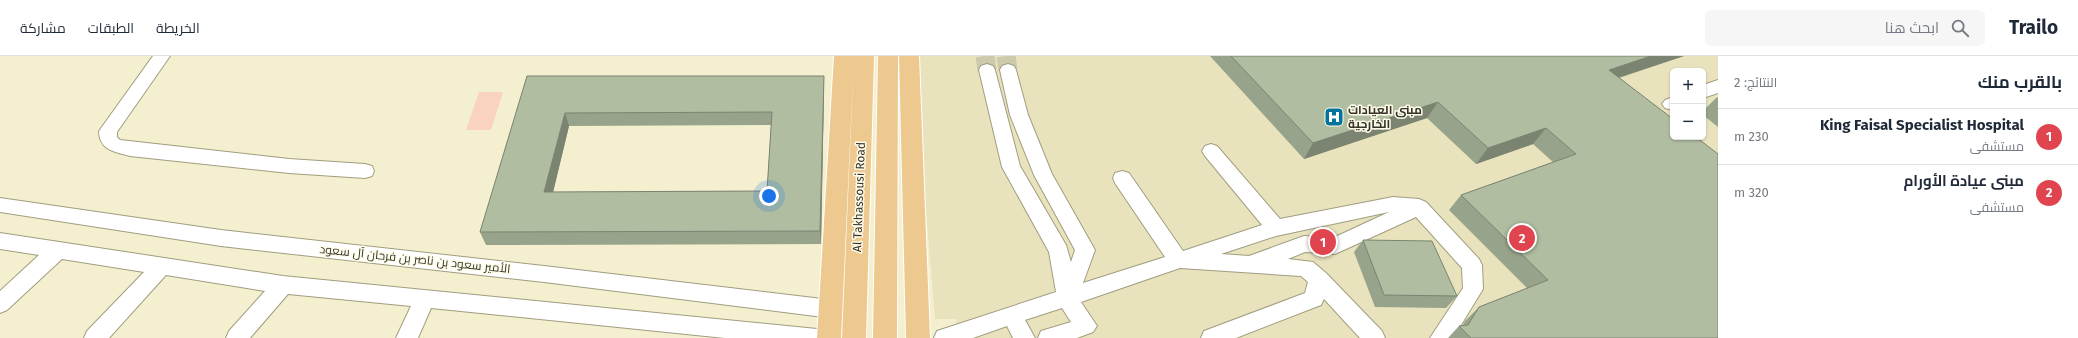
<!DOCTYPE html>
<html lang="ar">
<head>
<meta charset="utf-8">
<style>
  :root { --surface:#fff; --page:#f6f6f7; --text:#1f2937; --muted:#747a83; --line:#e0e1e3; --accent:#b45309 }
  body { margin:0; font-family:"Fira Sans",Cairo,sans-serif; background:var(--page); color:var(--text); direction:rtl }
  .controls { position:absolute; right:12px; top:12px; display:grid; overflow:hidden; border-radius:6px; box-shadow:0 1px 3px #0004 }
  .controls button { width:36px; height:36px; display:grid; place-items:center; padding:0; border:0; border-bottom:1px solid var(--line); background:var(--surface); color:var(--text); font:20px sans-serif }
  .you { position:absolute; left:769px; top:140px; width:14px; height:14px; margin:-10px; border:3px solid #fff; border-radius:50%; background:#1a73e8; box-shadow:0 0 0 6px #1a73e833 }
  .badge { display:grid; place-items:center; width:26px; height:26px; border-radius:50%; background:var(--accent); color:#fff; font-size:13px; font-weight:700 }
  .pin { position:absolute; translate:-50% -50%; border:2px solid #fff; box-shadow:0 1px 4px #0006 }
  .list { margin:0; padding:0; list-style:none }
  h2 { display:flex; justify-content:space-between; align-items:center; height:52px; margin:0; padding:0 16px; font-size:17px }
  h2 small { font-size:13px; font-weight:400; color:var(--muted) }
  .list li { display:grid; grid-template-columns:26px 1fr auto; gap:12px; align-items:center; box-sizing:border-box; height:56px; padding:0 16px; border-top:1px solid var(--line) }
  .list b { display:block; font-size:15px; white-space:nowrap }
  .list p { margin:0; font-size:13px; white-space:nowrap; color:var(--muted) }
  .list em { font-size:13px; font-style:normal; color:var(--muted) }
  .icon { flex:none; width:22px; height:22px; fill:none; stroke:currentColor; stroke-width:2; stroke-linecap:round; stroke-linejoin:round }
  .map { position:relative; flex:none; width:1718px; height:282px; overflow:hidden; direction:ltr }
  header { display:flex; align-items:center; gap:24px; box-sizing:border-box; height:56px; padding:0 20px; background:var(--surface); border-bottom:1px solid var(--line) }
  header strong { font-size:19px }
  nav { display:flex; gap:22px; margin-inline-start:auto; font-size:14px }
  .search { width:280px; height:36px; background:var(--page); display:flex; align-items:center; gap:10px; box-sizing:border-box; padding:0 14px; border-radius:6px; color:var(--muted); font-size:15px }
  main { display:flex }
  aside { flex:1; background:var(--surface) }
  .map>svg:first-child { display:block }
</style>
</head>
<body>
<header>
<strong>Trailo</strong>
<div class="search"><svg class="icon" aria-label="search" viewBox="0 0 24 24"><circle cx="10" cy="10" r="6"/><path d="M15 15l6 6"/></svg>ابحث هنا</div>
<nav><a>الخريطة</a><a>الطبقات</a><a>مشاركة</a></nav>
</header>
<main>
<aside>
<h2>بالقرب منك<small>النتائج: 2</small></h2>
<ul class="list">
<li><span class="badge" style="background:#e0444e">1</span><div><b>King Faisal Specialist Hospital</b><p>مستشفى</p></div><em>230 m</em></li>
<li><span class="badge" style="background:#e0444e">2</span><div><b>مبنى عيادة الأورام</b><p>مستشفى</p></div><em>320 m</em></li>
</ul>
</aside>
<div class="map">
<svg width="1718" height="282" viewBox="0 0 1718 282">
  <rect width="100%" height="100%" fill="#f3efcf"/>
  <!-- built -->
  <path fill="#e8e3bd" fill-rule="evenodd" d="M917,0H1718V282H959L956,263H935L922,109ZM1673,15H1703V81H1673Z"/>
  <!-- green -->
  <path fill="#fad3bf" d="M479,36H503L491,74H466Z"/>
  <g fill="none" stroke-linecap="round" stroke-linejoin="round">
    <!-- minor-tunnel -->
    <path stroke="#cdc9ad" stroke-width="19" stroke-dasharray="19 10" stroke-linecap="butt" d="M985,0L987,14
      M1006,0L1008,14"/>
    <!-- minor casing -->
    <g stroke="#a19d7f" stroke-width="2">
      <path id="minor" d="M153,0H170L117,76V81L120,84L289,103L365,108L372,110L374,115L372,120L365,122L289,117L130,100C115,96 99,94 99,75Z
        M987,8L993,10L995,14L1020,110L1066,189L1071,206L1075,194L1034,119L1010,59L1000,14L1002,10L1008,8L1014,10L1016,14L1028,59L1052,118L1095,194L1083,227L1165,201L1115,127L1113,122L1115,117L1122,115L1129,117L1183,195L1262,169L1205,100L1202,95L1205,90L1211,88L1217,90L1280,163L1393,141L1419,143L1426,146L1479,203L1482,209L1483,233L1453,282H1430L1463,232L1462,212L1416,161L1335,198L1305,196L1288,203L1313,206L1326,217L1382,275L1385,282H1360L1324,243L1321,249L1236,282H1201L1204,275L1305,237L1308,226L1301,220L1180,212L1081,246L1097,270L1093,276L1077,282H1038L1041,275L1071,266L1062,252L1025,264L1035,282H1013L1007,270L973,282H934L937,275L1056,236L1049,196L1002,111L979,14L981,10ZM1389,156L1333,182L1304,180L1249,200L1221,198L1276,180Z
        M1718,24V37L1703,42V29Z
        M1673,41V54L1665,52L1662,48L1665,44Z
        M0,142L221,174L544,210L831,244L838,247L841,253L838,259L831,262L544,226L221,190L0,156Z
        M0,177L283,220L817,273L825,275L828,282H725L431,252L418,282H396L411,250L288,238L250,282H226L229,275L265,235L166,219L109,282H84L87,275L144,216L62,203L7,254L0,257V235L39,199L0,193Z"/>
    </g>
    <!-- major casing -->
    <g stroke="#fff" stroke-width="2">
      <path id="major" d="M834,0H854L841,282H817Z
        M854,0H874L866,282H842Z
        M878,0H898L897,282H873Z
        M899,0H919L930,282H906Z"/>
    </g>
    <!-- minor -->
    <use href="#minor" fill="#fff" fill-rule="evenodd"/>
    <!-- major -->
    <use href="#major" fill="#eec98f" fill-rule="evenodd"/>
  </g>
  <!-- wall -->
  <path fill="#97a38a" fill-rule="evenodd" d="M1210,0H1684L1619,22L1718,282H1448L1459,270L1463,269L1465,265L1479,251L1527,232L1449,154L1461,139L1553,106L1533,88L1476,108L1427,62L1304,103Z
    M527,20H824V33L821,188L486,189L480,176ZM771,69L767,135L553,136L569,70Z
    M1718,41V71L1703,59V55L1716,42Z
    M1363,184L1457,240L1446,252L1375,251L1354,196Z"/>
  <!-- shaded-wall -->
  <path fill="#7b8471" d="M1651,0H1684L1596,29L1609,14Z
    M824,20V33L821,188L820,175Z
    M1438,46L1427,62L1304,103L1313,87Z
    M565,57L569,70L550,149L544,136Z
    M1546,72L1533,88L1476,108L1488,92Z"/>
  <!-- building -->
  <path fill="#b0bda1" stroke="#7b8471" fill-rule="evenodd" d="M1231,0H1651L1609,14L1673,63V81H1696L1718,98V282H1471L1459,270L1468,269L1479,251L1548,224L1461,139L1576,98L1546,72L1488,92L1438,46L1313,87Z
    M527,20H824L820,175L480,176ZM772,56L767,135L544,136L565,57Z
    M1363,184L1432,185L1457,240L1384,239Z"/>
  <!-- icons -->
  <defs>
    <g id="hospital-square" transform="scale(1)"><rect x="-9" y="-9" width="18" height="18" rx="4" fill="#01749e" stroke="#fefce9"/><path d="M-5-5h3v3.5h4V-5h3V5h-3V1.5h-4V5h-3Z" fill="#fff"/></g>
  </defs>
  <g fill-rule="evenodd">
    <use href="#hospital-square" x="1334" y="61"/>
  </g>
  <g text-anchor="middle" stroke-width="3" stroke-linejoin="round" paint-order="stroke">
    <!-- poi labels -->
    <g font-size="12" font-weight="bold" fill="#353327" stroke="#fefce9" text-anchor="start">
      <text x="1348" y="58">مبنى العيادات<tspan x="1348" dy="14">الخارجية</tspan></text>
    </g>
    <!-- street labels -->
    <g font-size="12" fill="#353327" stroke="#fefce9">
      <text transform="translate(859 141) rotate(-88)" y="4">Al Takhassousi Road</text>
      <text transform="translate(415 203) rotate(6)" y="4">الأمير سعود بن ناصر بن فرحان آل سعود</text>
    </g>
  </g>
</svg>
<div class="controls">
<button>+</button>
<button>−</button>
</div>
<div class="you"></div>
<div class="pin badge" style="left:1323px;top:186px;background:#e0444e">1</div>
<div class="pin badge" style="left:1522px;top:182px;background:#e0444e">2</div>
</div>
</main>
</body>
</html>
